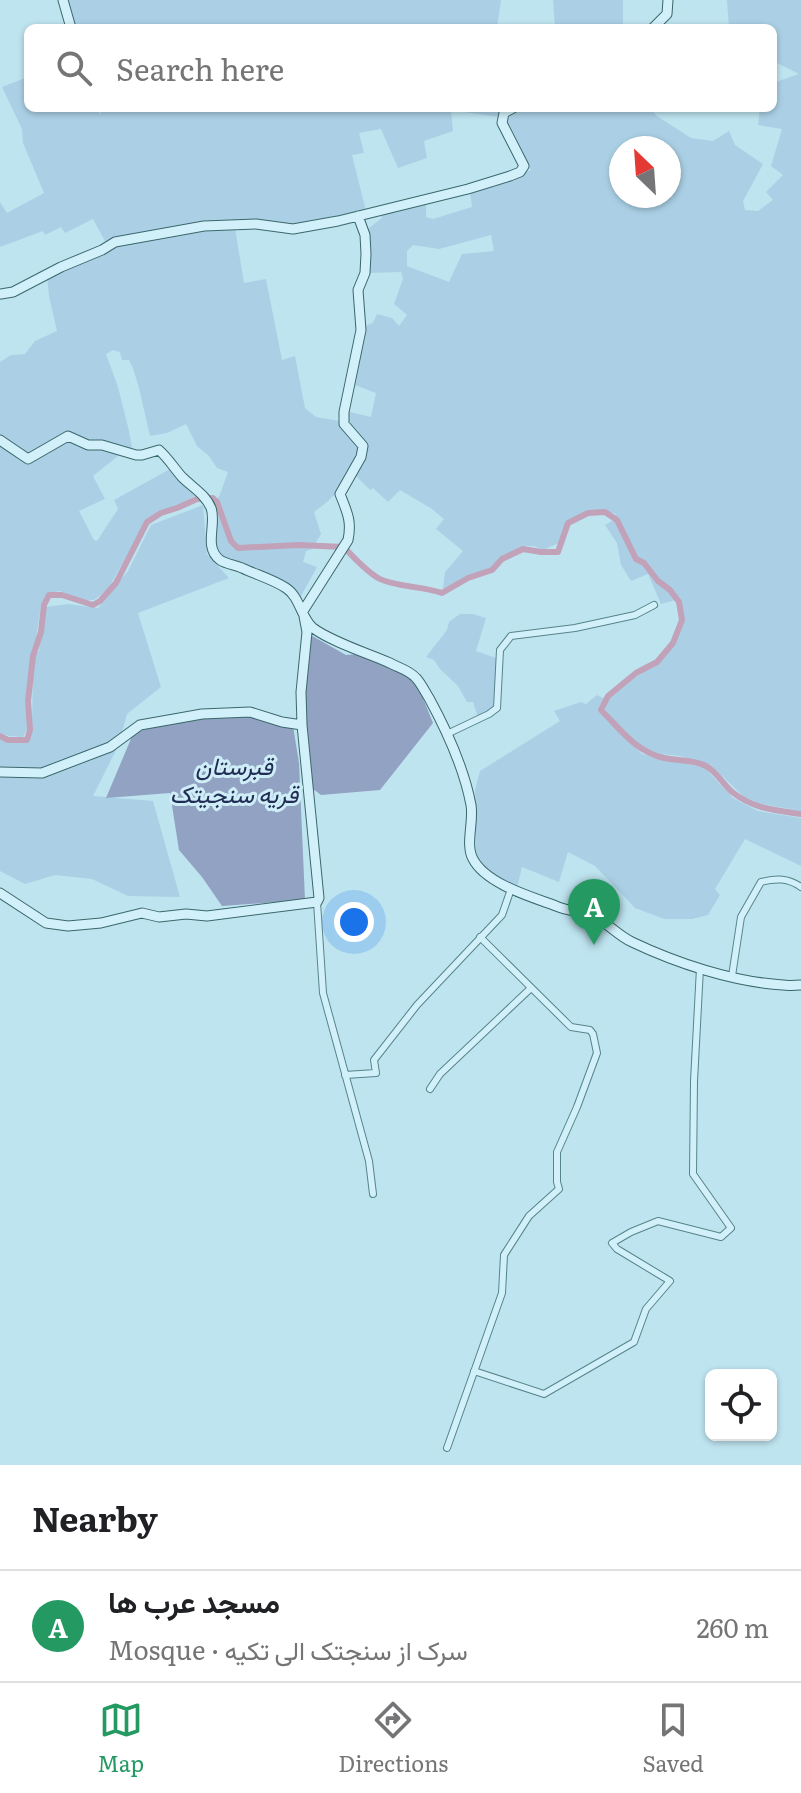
<!DOCTYPE html>
<html lang="en">
<head>
<meta charset="utf-8">
<style>
  :root { --surface:#fff; --page:#f2f2f2; --text:#202124; --muted:#757577; --line:#e0e0e0; --accent:#249a62 }
  body { margin:0; font-family:Literata,Vazirmatn,serif; background:var(--page); color:var(--text) }
  .controls { position:absolute; right:24px; bottom:24px; display:grid; overflow:hidden; border-radius:12px; box-shadow:0 2px 6px #0004 }
  .controls button { width:72px; height:72px; display:grid; place-items:center; padding:0; border:0; border-bottom:2px solid var(--line); background:var(--surface); color:var(--text); font:40px sans-serif }
  .compass { position:absolute; left:609px; top:136px; width:72px; height:72px; border-radius:50%; background:var(--surface); box-shadow:0 2px 6px #0004; rotate:335deg }
  .you { position:absolute; left:354px; top:922px; width:28px; height:28px; margin:-20px; border:6px solid #fff; border-radius:50%; background:#1a73e8; box-shadow:0 0 0 12px #1a73e833 }
  .badge { display:grid; place-items:center; width:52px; height:52px; border-radius:50%; background:var(--accent); color:#fff; font-size:26px; font-weight:700 }
  .pin { position:absolute; translate:-50% -66px; filter:drop-shadow(0 2px 4px #0008) }
  .pin::after { content:''; position:absolute; top:42px; width:28px; height:24px; background:inherit; clip-path:polygon(0 0,100% 0,50% 100%) }
  .list { margin:0; padding:0; list-style:none }
  h2 { display:flex; justify-content:space-between; align-items:center; height:104px; margin:0; padding:0 32px; font-size:34px }
  h2 small { font-size:26px; font-weight:400; color:var(--muted) }
  .list li { display:grid; grid-template-columns:52px 1fr auto; gap:24px; align-items:center; box-sizing:border-box; height:112px; padding:0 32px; border-top:2px solid var(--line) }
  .list b { display:block; font-size:30px; white-space:nowrap }
  .list p { margin:0; font-size:26px; white-space:nowrap; color:var(--muted) }
  .list em { font-size:26px; font-style:normal; color:var(--muted) }
  .icon { flex:none; width:44px; height:44px; fill:none; stroke:currentColor; stroke-width:2; stroke-linecap:round; stroke-linejoin:round }
  .map { position:relative; flex:none; width:801px; height:1465px; overflow:hidden }
  .search { position:absolute; background:var(--surface); box-shadow:0 2px 6px #0004; left:24px; right:24px; top:24px; height:88px; display:flex; align-items:center; gap:20px; box-sizing:border-box; padding:0 28px; border-radius:12px; color:var(--muted); font-size:30px }
  .sheet { height:216px; background:var(--surface) }
  nav { display:flex; justify-content:space-around; align-items:center; box-sizing:border-box; height:112px; border-top:2px solid var(--line); background:var(--surface); font-size:22px; color:var(--muted) }
  nav a { display:grid; justify-items:center; gap:4px }
  nav .on { color:var(--accent) }
  .map>svg:first-child { display:block }
</style>
</head>
<body>
<div class="map">
<svg width="801" height="1465" viewBox="0 0 801 1465">
  <rect width="100%" height="100%" fill="#bee4f0"/>
  <!-- farmland -->
  <path fill="#abd0e5" fill-rule="evenodd" d="M67,0H501L497,28H75Z
    M553,0H623V28H555Z
    M727,0H801V811L762,804L744,797L711,765L680,756L661,754L643,748L616,723L605,710L609,695L662,660L677,639L683,618L679,599L661,604L648,574L631,581L621,565L617,543L605,525L612,521L616,514L601,510L584,512L567,522L559,543L543,550L534,546H525L501,557L491,569L468,576L452,586L443,589L445,572L463,551L436,529L444,519L432,509L400,490L388,502L373,488L370,490L353,473L365,453L344,424L346,411L371,417L376,393L352,384L362,327L373,323L377,314L392,318L399,326L407,315L394,304L403,279L401,272L368,273L365,231L382,218L379,213L426,203V217L433,219L472,207L470,191L494,185L531,170L505,124L508,114L522,108H650L657,116L691,138L713,141L729,131L735,145L763,164L743,201L745,210L758,211L773,200L766,192L783,175L771,166L782,129L758,125L760,108H773V83L799,74L773,61V28H729ZM621,148H669V196H621ZM491,235L494,251L462,254L449,282L407,266V251L413,245L439,249Z
    M28,77V108H98L100,115L103,108H509L498,117L451,110L453,131L424,141L427,158L398,168L381,129L359,133L364,153L352,155L366,211L301,225L279,223L168,228L105,241L93,219L65,233L61,227L45,235L43,231L0,247V202L7,213L44,193L23,143L22,129L2,87Z
    M209,228H235L244,283L266,279L282,360L295,356L305,408L316,417L340,421L359,445V456L340,489L327,502L314,512L321,534L312,549L306,551L303,562L317,567L300,598L247,569L217,555L215,540L217,525L213,504L219,497L228,472L217,468L209,456L197,446L186,424L167,433L150,436L139,388L133,368L129,360H122L120,352L113,350L106,354L118,387L129,431L132,447L130,451L94,444L76,437L32,457L0,436V362L11,355L25,354L35,341L57,331L49,296L47,277L104,250L126,243Z
    M68,440L96,448L123,452L93,476L105,499L79,511L94,540L97,541L118,509L114,500L172,468L195,496L174,507L160,512L146,522L108,589L94,600H85L59,591L46,595L41,605L34,653L39,651L46,607L68,604L98,608L128,571L151,525L203,505L207,554L229,578L138,613L161,687L127,714L120,740L42,769L0,770V735L29,742L32,728L33,662L26,697L27,729L23,737L9,736L0,733V445L27,463Z
    M460,614H473L486,618L476,651L496,658L499,671L494,709L478,718L473,702H467L458,686L440,669L434,660L426,657L447,630L449,622Z
    M597,695L605,699L599,711L642,754L705,768L733,798L758,811L801,818V866L745,839L715,889L720,895L708,915L692,919H664L635,908L595,866L568,852L559,882L522,867L517,888L500,879L484,866L477,855L476,850L475,790L480,771L560,721L554,711L581,702L586,704Z
    M117,748L93,796L153,801L180,897L128,896L92,879L55,875L25,884L0,871V777L52,773Z"/>
  <!-- cemetery -->
  <path fill="#92a2c2" d="M307,633L346,655L359,654L401,671L418,686L433,723L380,790L321,795L313,789L297,702Z
    M241,713L293,726L299,763L305,900L222,906L202,877L179,850L170,793L106,798L133,734L159,724Z"/>
  <g fill="none" stroke-linecap="round" stroke-linejoin="round">
    <!-- canal -->
    <path stroke="#c1a2b9" stroke-width="6" d="M0,736L8,740H27L30,730L28,701L33,656L41,632L44,605L49,595H62L93,605L100,601L116,583L147,522L161,513L177,508L197,499L213,498L217,502L231,541L238,548L298,545L344,547C354,558 365,570 378,578C394,587 423,586 442,593L468,578L492,570L502,559L523,549L541,552H558L568,523L588,513L605,512L617,520L636,559L644,563L658,581L670,590L679,602L682,620L673,643L657,662L636,673L608,696L601,710C621,730 635,751 664,758C677,761 693,759 706,766C716,771 723,784 732,792C754,809 774,810 801,814"/>
    <!-- street casing -->
    <g stroke="#568589" stroke-width="8">
      <path id="street" d="M447,734L489,714L497,708L500,650L511,636L575,628L635,615L654,605
        M317,902L323,993L369,1161L373,1194
        M732,976L741,917L761,882C777,878 788,878 801,887
        M345,1075L376,1073L374,1060L417,1005L502,915L511,889
        M430,1089L440,1074L531,988
        M474,1371L544,1394L634,1342L646,1309L670,1281L617,1249L612,1243L631,1232L658,1221L721,1237L731,1228L693,1174L694,1081L700,968
        M447,1448L502,1293L504,1255L529,1216L559,1189L557,1182V1152L577,1107L597,1053L593,1034L590,1030L571,1027L480,937"/>
    </g>
    <!-- secondary casing -->
    <g stroke="#3a686a" stroke-width="11">
      <path id="secondary" d="M63,0L71,28
        M653,28L667,14L668,0
        M1,294L13,292L61,267L102,250L115,242L204,226L256,224L293,229L338,221L468,189L510,176L520,172L524,166L502,123L504,113L513,108
        M0,440L28,459L68,436L88,445H102L136,455H142L159,450C168,458 174,468 182,477C192,487 206,495 211,508C217,524 203,547 220,560C226,564 235,565 242,568C257,575 272,579 286,588C300,597 301,618 313,628C332,642 367,653 390,663C399,668 409,670 416,678C421,683 425,692 429,698C447,731 464,768 471,805C474,822 465,844 473,859C486,884 532,897 556,906C567,911 580,911 591,915C606,921 617,935 632,942C676,963 733,982 783,985C789,986 795,985 801,985
        M0,772L42,773L110,747L140,725L174,719L202,714L250,712L282,722L302,725
        M0,893L46,923L68,926L101,923L142,913L159,917L186,914L207,916L309,903L317,902L319,898L302,725L301,692L307,632L303,611L348,540C352,521 347,512 340,494L361,457L363,446L344,424V412L361,330L358,290L365,273L366,254L365,235L358,216"/>
    </g>
    <!-- street -->
    <use href="#street" stroke="#d2f0fa" stroke-width="6"/>
    <!-- secondary -->
    <use href="#secondary" stroke="#d2f0fa" stroke-width="9"/>
  </g>
  <g text-anchor="middle" stroke-width="6" stroke-linejoin="round" paint-order="stroke">
    <!-- park labels -->
    <g font-size="24" font-style="italic" fill="#212c55" stroke="#ceedf7">
      <text x="234" y="775">قبرستان<tspan x="234" dy="28">قریه سنجیتک</tspan></text>
    </g>
  </g>
</svg>
<div class="controls">
<button><svg class="icon" aria-label="locate" viewBox="0 0 24 24"><circle cx="12" cy="12" r="6"/><path d="M12 2v4M12 18v4M2 12h4M18 12h4"/></svg></button>
</div>
<svg class="compass" viewBox="-18 -18 36 36"><path d="M0-13l5 13h-10z" fill="#e53935"/><path d="M0 13l5-13h-10z" fill="#757577"/></svg>
<div class="you"></div>
<div class="pin badge" style="left:594px;top:945px">A</div>
<div class="search"><svg class="icon" aria-label="search" viewBox="0 0 24 24"><circle cx="10" cy="10" r="6"/><path d="M15 15l6 6"/></svg>Search here</div>
</div>
<section class="sheet">
<h2>Nearby<small></small></h2>
<ul class="list">
<li><span class="badge">A</span><div><b>مسجد عرب ها</b><p>Mosque · سرک از سنجتک الی تکیه</p></div><em>260 m</em></li>
</ul>
</section>
<nav>
<a class="on"><svg class="icon" aria-label="map" viewBox="0 0 24 24"><path d="M3 6l6-2 6 2 6-2v14l-6 2-6-2-6 2zM9 4v14M15 6v14"/></svg>Map</a>
<a><svg class="icon" aria-label="directions" viewBox="0 0 24 24"><path d="M12 3l9 9-9 9-9-9zM9 14v-3h6M13 9l2 2-2 2"/></svg>Directions</a>
<a><svg class="icon" aria-label="saved" viewBox="0 0 24 24"><path d="M7 4h10v16l-5-4-5 4z"/></svg>Saved</a>
</nav>
</body>
</html>
